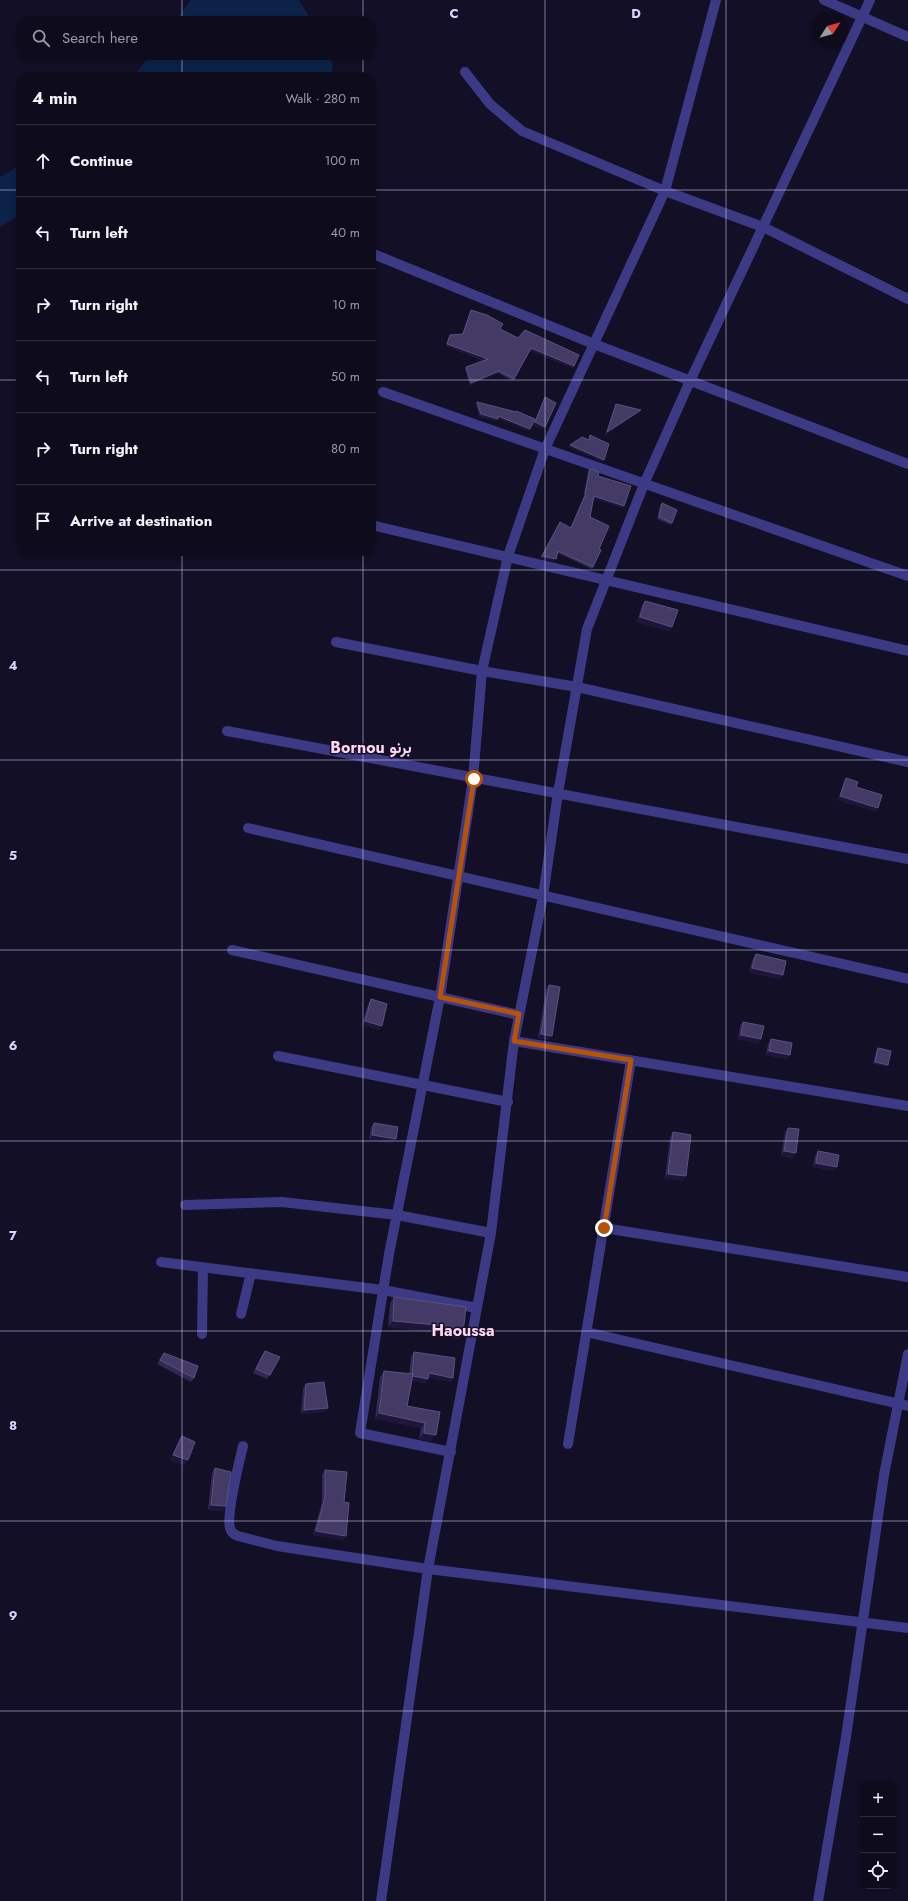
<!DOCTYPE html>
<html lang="en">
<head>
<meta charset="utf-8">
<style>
  :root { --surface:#0e0b1c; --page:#1c1929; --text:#f1f3f6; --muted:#9b9ba3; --line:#2e2b3b }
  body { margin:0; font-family:Jost,Vazirmatn,sans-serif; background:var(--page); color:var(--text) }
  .controls { position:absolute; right:12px; bottom:12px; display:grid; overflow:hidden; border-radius:8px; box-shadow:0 2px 6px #0003 }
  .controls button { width:36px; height:36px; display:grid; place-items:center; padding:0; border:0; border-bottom:1px solid var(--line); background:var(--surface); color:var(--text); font:20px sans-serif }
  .compass { position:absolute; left:812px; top:12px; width:36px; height:36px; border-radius:50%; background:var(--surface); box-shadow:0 2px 6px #0003; rotate:54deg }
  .stop { position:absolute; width:12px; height:12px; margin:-9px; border:3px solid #b45309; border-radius:50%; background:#fff }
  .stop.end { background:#b45309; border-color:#fff; box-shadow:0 1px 4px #0008 }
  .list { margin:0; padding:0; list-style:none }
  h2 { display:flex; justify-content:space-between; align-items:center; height:52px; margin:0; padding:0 16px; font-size:17px }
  h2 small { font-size:13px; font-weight:400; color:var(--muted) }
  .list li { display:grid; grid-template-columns:26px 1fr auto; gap:12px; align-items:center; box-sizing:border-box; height:72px; padding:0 16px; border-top:1px solid var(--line) }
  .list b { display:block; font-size:15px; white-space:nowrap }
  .list em { font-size:13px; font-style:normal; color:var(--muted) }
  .icon { flex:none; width:22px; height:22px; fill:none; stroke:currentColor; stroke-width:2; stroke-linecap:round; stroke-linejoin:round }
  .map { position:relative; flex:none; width:908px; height:1901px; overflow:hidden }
  .search { position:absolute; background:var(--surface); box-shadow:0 2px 6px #0003; left:16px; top:16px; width:360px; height:44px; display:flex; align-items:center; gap:10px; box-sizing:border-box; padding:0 14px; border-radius:16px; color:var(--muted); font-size:15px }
  .panel { position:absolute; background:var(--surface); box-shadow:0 2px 6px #0003; left:16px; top:72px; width:360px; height:484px; border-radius:16px }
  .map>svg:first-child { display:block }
</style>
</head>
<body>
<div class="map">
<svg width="908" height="1901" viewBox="0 0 908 1901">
  <rect width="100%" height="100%" fill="#130f26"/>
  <!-- water -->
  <path fill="#0c2248" d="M191,0H299L312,21H175Z
    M150,55H328L333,65L331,77H133Z
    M21,164V214L0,227V177Z"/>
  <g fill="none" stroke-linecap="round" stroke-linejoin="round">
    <!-- street -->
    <path stroke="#3d3a85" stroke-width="10" d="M824,0L908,37
      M465,72L490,104L522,131L665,191L763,227L908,299
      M371,253L594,344L908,464
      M383,392L908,576
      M371,525L908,651
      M336,642L482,671L577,687L908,762
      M227,731C454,775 681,816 908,859
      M248,828L908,979
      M232,950L519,1015
      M514,1041L908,1106
      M278,1056L508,1102
      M185,1205L282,1202L397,1215L491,1233
      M604,1228L908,1277
      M161,1262L383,1290L477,1308
      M241,1314L251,1273
      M586,1332L908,1406
      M202,1334L203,1267
      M568,1444L631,1060
      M243,1446C239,1463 226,1514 230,1528C231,1533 234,1534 238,1536L277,1546L428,1569L908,1628
      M451,1452L360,1433L389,1254L440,997L473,779L482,671L508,556L545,449L665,191L716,0
      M381,1901L428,1569L491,1233L514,1041L543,896L558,793L587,629L644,484L690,381L870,0
      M818,1901L846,1737L884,1475L908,1354"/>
  </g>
  <!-- wall -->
  <path fill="#312854" d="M471,310L500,329L574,366L573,368L530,351L513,381L498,373L470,385L465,369L466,367L484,361L446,346L449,337L450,335L462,334L470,312Z
    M545,397L543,429L533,425Z
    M477,402L530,429L528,431L498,418L496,421L480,417L476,404Z
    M616,404L641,410L639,412L605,435L615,406Z
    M590,469L598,476L623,508L593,498L590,517L599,549L593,567L592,569L558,553L554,561L540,558L560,522L570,528L585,495H584L588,471Z
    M662,503L672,523L671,525L657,519L660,505Z
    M645,601L670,631L637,622L642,605Z
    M846,778L878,808L875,811L838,800L844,782Z
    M756,954L780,979L749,972L753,958Z
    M549,985V1040L538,1038L546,989Z
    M371,999L379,1030L362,1025L368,1004Z
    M743,1022L761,1039L758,1044L738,1039L740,1026Z
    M771,1039L790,1055L787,1059L766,1055L768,1044Z
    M878,1048L888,1065L886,1067L873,1064L876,1051Z
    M374,1123L393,1143L369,1140L371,1127Z
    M788,1128L793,1158L781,1156L785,1132Z
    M673,1132L683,1181L665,1178L670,1137Z
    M818,1151L834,1171L813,1167L815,1156Z
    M394,1297L463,1333L458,1339L432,1332L388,1327L390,1303Z
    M265,1351L270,1375L267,1379L253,1373L262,1355Z
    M414,1352L453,1378L450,1382L428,1377V1379L425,1383L412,1381L407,1406L440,1412L431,1441L419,1439L421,1428L375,1419L380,1377L384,1371L409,1374L411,1356Z
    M164,1353L194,1378L191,1382L157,1364L161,1357Z
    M306,1384L328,1408L325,1412L301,1414L303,1388Z
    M182,1436L185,1465L170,1460L179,1440Z
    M215,1468L226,1506L223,1511L208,1510L212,1472Z
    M325,1470L344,1502L346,1536L343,1540L313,1535L322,1502V1475Z"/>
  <!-- shaded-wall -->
  <path fill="#1d163a" d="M447,344L488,359L486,361L446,346Z
    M531,348L574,366L573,368L529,351Z
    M499,371L498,373L470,385L471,383Z
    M641,410L639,412L605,435L607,432Z
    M481,414L498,419L496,421L480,417Z
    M498,416L530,429L528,431L497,418Z
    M535,422L545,427L543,429L533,425Z
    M570,445L604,460L602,462L568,447Z
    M594,496L624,506L623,508L593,498Z
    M542,556L556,559L554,561L540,558Z
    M640,617L672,627L670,631L637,622Z
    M840,796L878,808L875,811L838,800Z
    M752,968L783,975L780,979L749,972Z
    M365,1021L382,1026L379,1030L362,1025Z
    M541,1034L552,1036L549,1040L538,1038Z
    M741,1035L761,1039L758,1044L738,1039Z
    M769,1051L790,1055L787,1059L766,1055Z
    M875,1062L888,1065L886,1067L873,1064Z
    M372,1135L396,1139L393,1143L369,1140Z
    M784,1151L796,1153L793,1158L781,1156Z
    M816,1163L837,1167L834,1171L813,1167Z
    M668,1174L686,1176L683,1181L665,1178Z
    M393,1321L437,1325L463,1333L458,1339L432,1332L388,1327Z
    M429,1373L453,1378L450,1382L426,1377Z
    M412,1376L428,1379L425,1383L409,1380Z
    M328,1408L325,1412L301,1414L304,1410Z
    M379,1413L425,1423L421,1428L375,1419Z
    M424,1433L436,1435L431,1441L419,1439Z
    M173,1455L188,1460L185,1465L170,1460Z
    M211,1505L226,1506L223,1511L208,1510Z
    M316,1531L346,1536L343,1540L313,1535Z"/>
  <!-- building -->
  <path fill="#433a66" stroke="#5a527e" d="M471,310L487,315L503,324L500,329L518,338L525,330L579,355L574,366L531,348L514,379L499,371L471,383L466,367L488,359L447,344L450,335L463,334Z
    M545,397L556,403L545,427L535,422Z
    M477,402L516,412V411L535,419L530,429L498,416V419L481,414Z
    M616,404L641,410L607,432Z
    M590,435L609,444L604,460L570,445L582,437L589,440Z
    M590,469L599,472L598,476L631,486L624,506L594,496L590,517L609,526L599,549L601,550L593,567L558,551L556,559L542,556L560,522L571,528L586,493H585Z
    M662,503L677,510L672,523L659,517Z
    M645,601L678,610L672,627L640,617Z
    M846,778L858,782L856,787L882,795L878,808L840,796Z
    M756,954L786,961L783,975L752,968Z
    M549,985L560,987L552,1036L541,1034Z
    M371,999L387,1004L382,1026L365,1021Z
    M743,1022L764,1026L761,1039L741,1035Z
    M771,1039L792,1043L790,1055L769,1051Z
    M878,1048L891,1051L888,1065L875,1062Z
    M374,1123L398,1127L396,1139L372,1135Z
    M788,1128L799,1129L796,1153L784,1151Z
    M673,1132L691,1135L686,1176L668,1174Z
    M818,1151L839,1155L837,1167L816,1163Z
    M394,1297L466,1307L463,1333L437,1325L393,1321Z
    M265,1351L280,1357L270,1375L256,1369Z
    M414,1352L455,1358L453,1378L429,1373L428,1379L413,1376V1374H412Z
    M164,1353L198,1366L194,1378L160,1360Z
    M384,1371L413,1374L407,1406L440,1412L436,1435L424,1433L425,1423L379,1413Z
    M324,1382L328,1408L304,1410L306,1384Z
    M182,1436L195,1442L188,1460L173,1455Z
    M215,1468L231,1472L226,1506L211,1505Z
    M325,1470L347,1472L344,1502L349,1503L346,1536L316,1531L325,1497Z"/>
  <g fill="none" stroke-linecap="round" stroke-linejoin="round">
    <!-- route -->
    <path stroke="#b45309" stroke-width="5" d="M474,779L440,997L519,1014L514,1041L631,1060L604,1228"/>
  </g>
  <!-- grid -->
  <path fill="none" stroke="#d9d4ff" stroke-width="1" stroke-opacity="0.55" d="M182,0V21M363,0V21M545,0V1901M726,0V1901M182,55V77M363,55V77M0,190H21M371,190H908M0,380H21M371,380H908M182,551V1901M363,551V1901M0,570H908M0,760H908M0,950H908M0,1141H908M0,1331H908M0,1521H908M0,1711H908"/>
  <g text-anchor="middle" stroke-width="3" stroke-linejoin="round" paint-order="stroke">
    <!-- quarter labels -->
    <g font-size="16" font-weight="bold" fill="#ffd6f0" stroke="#130f26">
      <text x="371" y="753">Bornou برنو</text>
      <text x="463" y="1336">Haoussa</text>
    </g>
  </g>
  <g font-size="13" text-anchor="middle" font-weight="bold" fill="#d9d4ff" stroke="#130f26" stroke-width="3" stroke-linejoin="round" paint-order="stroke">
    <text x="454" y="18">C</text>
    <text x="636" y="18">D</text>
    <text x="13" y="670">4</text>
    <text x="13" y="860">5</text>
    <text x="13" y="1050">6</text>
    <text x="13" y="1240">7</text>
    <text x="13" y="1430">8</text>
    <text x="13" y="1620">9</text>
  </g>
</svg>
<div class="controls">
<button>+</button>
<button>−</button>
<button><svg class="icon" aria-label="locate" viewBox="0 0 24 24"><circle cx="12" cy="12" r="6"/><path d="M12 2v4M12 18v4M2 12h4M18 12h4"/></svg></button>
</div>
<svg class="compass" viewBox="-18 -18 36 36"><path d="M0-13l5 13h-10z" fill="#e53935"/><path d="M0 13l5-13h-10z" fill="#9b9ba3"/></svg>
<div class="stop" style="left:474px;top:779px"></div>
<div class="stop end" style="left:604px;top:1228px"></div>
<div class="search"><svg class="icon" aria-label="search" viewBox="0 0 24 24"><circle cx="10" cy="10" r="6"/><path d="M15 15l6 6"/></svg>Search here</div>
<section class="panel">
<h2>4 min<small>Walk · 280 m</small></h2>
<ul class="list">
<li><svg class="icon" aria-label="ahead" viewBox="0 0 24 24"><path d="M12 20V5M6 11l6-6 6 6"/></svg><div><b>Continue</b></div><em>100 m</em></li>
<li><svg class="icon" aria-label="left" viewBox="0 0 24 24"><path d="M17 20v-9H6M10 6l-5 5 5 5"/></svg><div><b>Turn left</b></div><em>40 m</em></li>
<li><svg class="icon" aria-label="right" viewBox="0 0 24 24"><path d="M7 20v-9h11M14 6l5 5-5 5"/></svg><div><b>Turn right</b></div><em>10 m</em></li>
<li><svg class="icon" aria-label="left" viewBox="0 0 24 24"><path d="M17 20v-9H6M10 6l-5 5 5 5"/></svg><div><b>Turn left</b></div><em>50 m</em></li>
<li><svg class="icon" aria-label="right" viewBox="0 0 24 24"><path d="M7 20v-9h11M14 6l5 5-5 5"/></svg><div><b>Turn right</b></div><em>80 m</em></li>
<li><svg class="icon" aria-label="arrive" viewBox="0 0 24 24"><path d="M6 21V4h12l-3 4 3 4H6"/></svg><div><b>Arrive at destination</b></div></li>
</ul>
</section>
</div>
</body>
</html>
